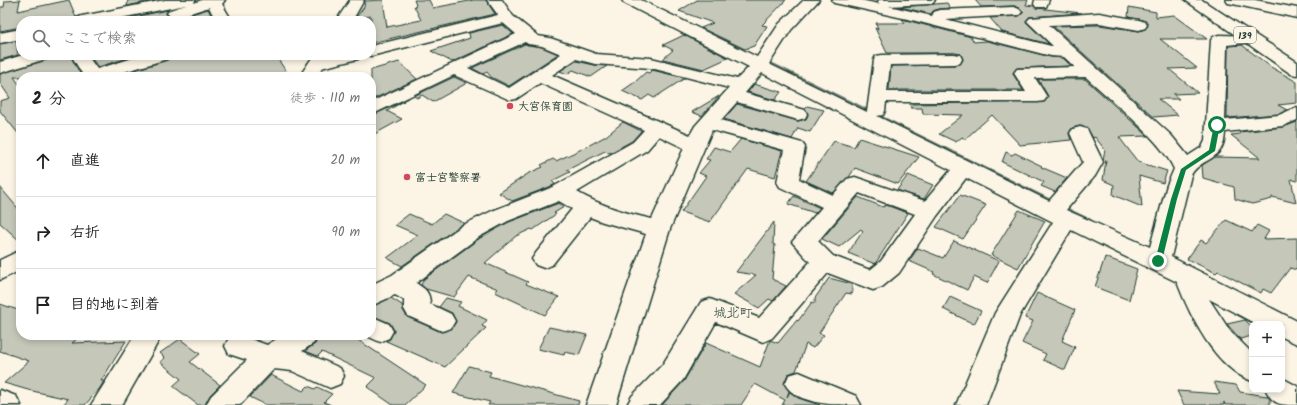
<!DOCTYPE html>
<html lang="ja">
<head>
<meta charset="utf-8">
<style>
  :root { --surface:#fff; --page:#f6f6f6; --text:#202124; --muted:#757577; --line:#e0e0e0 }
  body { margin:0; font-family:Kalam,"Klee One",sans-serif; background:var(--page); color:var(--text) }
  .controls { position:absolute; right:12px; bottom:12px; display:grid; overflow:hidden; border-radius:8px; box-shadow:0 2px 6px #0003 }
  .controls button { width:36px; height:36px; display:grid; place-items:center; padding:0; border:0; border-bottom:1px solid var(--line); background:var(--surface); color:var(--text); font:20px sans-serif }
  .stop { position:absolute; width:12px; height:12px; margin:-9px; border:3px solid #0b8043; border-radius:50%; background:#fff }
  .stop.end { background:#0b8043; border-color:#fff; box-shadow:0 1px 4px #0008 }
  .list { margin:0; padding:0; list-style:none }
  h2 { display:flex; justify-content:space-between; align-items:center; height:52px; margin:0; padding:0 16px; font-size:17px }
  h2 small { font-size:13px; font-weight:400; color:var(--muted) }
  .list li { display:grid; grid-template-columns:26px 1fr auto; gap:12px; align-items:center; box-sizing:border-box; height:72px; padding:0 16px; border-top:1px solid var(--line) }
  .list b { display:block; font-size:15px; white-space:nowrap }
  .list em { font-size:13px; font-style:normal; color:var(--muted) }
  .icon { flex:none; width:22px; height:22px; fill:none; stroke:currentColor; stroke-width:2; stroke-linecap:round; stroke-linejoin:round }
  .map { position:relative; flex:none; width:1297px; height:405px; overflow:hidden }
  .search { position:absolute; background:var(--surface); box-shadow:0 2px 6px #0003; left:16px; top:16px; width:360px; height:44px; display:flex; align-items:center; gap:10px; box-sizing:border-box; padding:0 14px; border-radius:16px; color:var(--muted); font-size:15px }
  .panel { position:absolute; background:var(--surface); box-shadow:0 2px 6px #0003; left:16px; top:72px; width:360px; height:268px; border-radius:16px }
  .map>svg:first-child { display:block }
</style>
</head>
<body>
<div class="map">
<svg width="1297" height="405" viewBox="0 0 1297 405">
  <rect width="100%" height="100%" fill="#fcf5e5"/>
  <filter id="ink" filterUnits="userSpaceOnUse"><feTurbulence type="fractalNoise" baseFrequency=".025" numOctaves="2"/><feDisplacementMap in="SourceGraphic" scale="8" xChannelSelector="R" yChannelSelector="G"/><feConvolveMatrix kernelMatrix="1 2 1 2 8 2 1 2 1" color-interpolation-filters="sRGB"/></filter>
  <g filter="url(#ink)">
    <g fill="none" stroke-linecap="round" stroke-linejoin="round">
      <!-- stream-far1 -->
      <path stroke="#758479" stroke-width="4" d="M773,65L857,106"/>
      <!-- stream -->
      <path stroke="#758479" stroke-width="4.5" d="M855,105L1054,203
        M1061,207L1090,221"/>
    </g>
    <!-- building -->
    <path fill="#c5c7b9" stroke="#1f3d34" d="M20,0L18,11L69,0L76,17L72,21H21V27L0,31V7H4L5,1Z
      M128,0H155L127,6Z
      M383,0L387,27L421,20L414,6L416,5L414,0H429L433,8L474,0H486L495,14L371,43V16L355,19L364,7L365,1Z
      M697,0H786L762,25L767,26L754,46L745,49L701,28L713,23L679,11Z
      M975,0H1028L1026,5L1034,6L1036,8L1082,13L1029,17L1026,22L1049,44L1002,32L990,18L1019,16L1024,12L1020,8L1014,6L981,7Z
      M947,3L950,8L938,9L933,11L931,14L900,7Z
      M1129,7L1156,12V17L1174,15L1207,39H1160L1197,68L1169,69L1198,93L1173,94L1179,99H1158L1178,115L1154,117L1053,26L1099,25L1139,31L1145,29L1148,26L1145,21L1128,17Z
      M208,9L214,21L202,20L124,21V19L168,10L166,14L175,19Z
      M902,19L971,37L974,42L987,41L1051,57L1063,58L1071,66L1017,68L1013,74L1023,90H892L889,89L891,66L954,65L960,64L963,60L961,54L954,53H887L875,28L878,29L876,23H905Z
      M503,25L513,34L452,62L431,51L470,38L469,33Z
      M684,35L728,58L704,69L663,59L673,50L663,45Z
      M16,41L18,55L0,60V44Z
      M525,44L542,47L558,54L509,86L491,77L487,72L483,74L472,68Z
      M1242,45L1271,67L1297,82V103L1278,105L1287,110L1279,114L1227,118L1228,46Z
      M58,55H70L82,77H14L21,87V137L0,111V101L10,98L0,83V74L46,60L48,58Z
      M89,55H138L98,67Z
      M170,55H275L290,77H112L167,60Z
      M576,61L595,65L607,66L591,77L573,70L567,74L560,71Z
      M399,62L417,79L371,100V70Z
      M652,70L685,78L654,98L649,95L642,100L622,91L635,82L646,72L649,73Z
      M454,77L467,83L433,102L422,95L417,98L414,96Z
      M1038,79H1085L1148,136L1119,137L1138,162L1167,171L1163,183L1139,176L1142,207L1113,195L1114,185L1103,180L1106,160L1103,159L1105,150L1095,137L1093,138L1087,128L1080,126L1072,128L1069,134L1071,140L1020,145L992,115L965,139L962,137L956,142L939,134L963,115L923,114L922,108H911L910,104L1044,102L1048,96Z
      M754,84L781,92L775,100L748,92Z
      M719,96L702,116L692,112Z
      M404,101L387,111L402,119L371,136V116Z
      M737,104L798,121L806,119L808,115L805,108L807,106L824,110L810,132L798,128L792,139L724,119Z
      M623,122L641,131L632,141L610,153L605,151L567,170L570,172L552,181L555,184L552,186L512,201L499,193L529,173L543,167L541,165L553,159L556,161L584,148L606,136Z
      M1297,122V181L1291,179L1296,203L1272,197V199L1252,204L1235,199L1234,187L1203,178L1202,165L1215,157L1260,158L1231,135L1240,134L1239,132L1283,127Z
      M859,138L919,157L898,184L855,168L849,177L833,193L806,181L834,141L854,147Z
      M741,139L782,151L775,177L748,169L710,222L681,212L706,176L699,173L710,160L706,159L714,147L730,152Z
      M1006,152L1012,155L1015,153L1042,166L1041,167L1067,178L1055,192L1041,186L1044,182L1002,162Z
      M908,175L933,185L924,199L897,190Z
      M0,187L21,212V242L0,223Z
      M960,195L986,205L963,239L936,227Z
      M794,196L820,208L815,213L788,204Z
      M858,197L883,207L886,205L908,213L875,264L848,253L863,231L861,229L839,247L822,239Z
      M559,203L564,207L554,213L556,214L533,230L531,229L516,236L485,263L528,282L526,284L559,297L545,315L495,292L498,289L469,277L454,297L426,289L421,285L424,279L480,238L509,222Z
      M1019,210L1045,221L1018,268L991,255Z
      M409,214L432,224L444,214L464,223L402,266L387,258L418,235L395,225Z
      M1226,220L1252,232L1257,225L1269,231L1264,239L1297,238V270L1290,268L1271,293L1263,289L1261,293L1218,271L1216,273L1187,259L1201,240L1206,243Z
      M774,222L773,244L775,245L772,279L786,286L773,301L769,299L759,308L734,294L756,275L736,272Z
      M954,241L999,261L987,283L974,277L967,290L933,274L934,272L909,261L918,248L943,258Z
      M1105,257L1137,269L1129,300L1095,287Z
      M829,278L852,284V294L846,293L819,333L824,335L813,348L806,344L796,371L788,374L784,383L789,391L787,397L790,392L798,398L820,405H782L785,400L755,384L741,405H662L684,381L706,343L760,367L770,340L778,343L797,320L798,321L812,302L815,303V298Z
      M1037,293L1075,310L1062,341L1075,347L1065,370L1043,360L1046,354L1022,343L1033,321L1025,318Z
      M950,297L981,311L974,324L943,309Z
      M391,298L402,305L403,310L407,317L441,332L451,329L456,322L452,313L439,307L446,298L461,302L458,306L487,320L482,326L486,328L445,367L386,341L390,339L394,330L390,323L371,315V307Z
      M0,304L21,311V335H82L72,343L126,341L101,381H104L100,388L85,405H63L68,399L28,390L4,383L29,361L0,351Z
      M1245,320L1252,327V336L1240,339L1227,324Z
      M549,327L587,335L579,355L565,352L564,355L538,349Z
      M319,335H335L341,338L345,335H361L358,340L426,385L405,405H393L367,387L376,378L322,352L318,356L305,351L315,344Z
      M180,339L200,354L190,362L220,385L210,395L205,405H198L173,386L181,379L160,362L165,358L160,353Z
      M469,366L491,372L489,376L579,401L578,405H488L490,402L453,393Z
      M271,375L303,391L308,386L315,389L317,387L332,394L324,402L331,405H266L250,397Z
      M1214,382L1236,385L1240,392L1267,396L1270,400V405H1225L1224,402V405H1184L1177,391L1220,394Z"/>
    <g fill="none" stroke-linecap="round" stroke-linejoin="round">
      <!-- minor casing -->
      <g stroke="#1f3d34" stroke-width="3">
        <path id="minor" d="M165,0H195L194,3L202,0H225L222,4L232,21H216L209,7L175,18L170,16L167,13L170,10L186,5L105,21H74L77,18L82,16Z
          M487,0H502L513,16L538,36L550,38L596,54L651,58L737,79L749,67L624,3L622,0H641L757,57L779,24L804,0H819L791,30L769,64L867,112L874,60L876,56L882,55L954,54L960,55L962,59L960,63L954,64L890,65L887,92H1026L1014,73L1017,69L1075,67L1064,57L1051,56L912,20L839,4L834,3L832,0H860L879,4L878,2L879,0H935L933,3L928,4L889,6L932,16L934,12L939,10L1014,7L1019,9L1022,12L1019,15L945,19L1051,46H1053L1030,24L1027,21L1030,18L1099,13L1139,20L1145,22L1147,25L1145,28L1139,30L1099,23L1049,25L1171,135L1188,156L1202,147L1205,141L1211,40L1213,37L1219,35L1256,36L1258,39L1256,42L1227,45L1225,120L1279,115L1297,107V120L1283,126L1225,132C1224,163 1202,156 1191,175L1171,257L1297,321V344L1282,337V324H1256L1209,299L1230,331L1252,353V381C1215,368 1190,316 1177,282L1071,230L1020,315L986,405H956L995,313L1053,222L966,178L937,216L899,273L882,287L873,290L828,273L772,338L763,342L716,322L683,380L660,405H627L632,396L663,364L701,302L710,299L759,318L810,262L792,242L822,207L780,187L777,182L784,150L712,130L670,229L616,405H586L646,234L603,222L590,217L552,265L544,268L536,265L532,259L536,253L572,209L559,201L508,221L479,237L416,283C425,289 430,292 430,304L451,314L455,321L451,328L442,331L408,316L404,309V300L395,295L371,306V285L392,275L463,225L492,211L553,187L633,142L644,130L540,83L516,99L510,100L454,75L371,115V102L516,34L503,23L371,56L367,55H371V46L498,15ZM525,42L528,44L542,46L561,54L509,88L468,68ZM576,59L595,64L651,68L729,88L695,126L690,135L552,75ZM762,73L951,170L925,201L855,177L847,179L833,195L799,179L805,147L802,143L721,120L737,102L798,120L805,118L807,114L805,110L745,93ZM1086,77C1111,101 1161,139 1174,169L1167,185L1150,247L1066,210L1095,176L1103,162L1087,129L1080,127L1073,129L1070,133L1083,162L1049,201L877,116L883,115L885,111L886,102H1038L1044,101L1047,97L1035,78ZM659,136L684,148L652,219C625,213 601,206 577,192L647,150ZM859,193L915,214L881,261L870,270L833,256L818,241Z
          M1035,0H1049L1046,7H1036L1034,4Z
          M1226,0H1255L1297,8V18L1233,4L1228,3Z
          M21,29V39L0,43V33Z
          M23,55H48L46,59L0,73V62Z
          M71,55H87L97,69L143,55H169L167,59L107,77H84Z
          M332,55H360L358,59L317,69L311,68L308,64L311,60Z
          M21,250V270L0,280V260Z
          M371,316L389,324L393,331L389,338L380,342L365,335H371Z
          M239,335L267,345L283,335H318L314,343L302,351L340,368L344,376L340,384L330,388L292,371L274,369L240,405H206L211,396L247,360L229,354L225,346L229,338Z
          M799,372L856,396L861,405C836,405 797,405 785,384L789,375Z
          M1282,378L1297,386V405C1281,405 1273,405 1266,390H1282Z
          M0,390L16,396L21,405H0Z"/>
      </g>
      <!-- major casing -->
      <g stroke="#1f3d34" stroke-width="3">
        <path id="major" d="M350,0H364L352,21H336Z
          M314,55H330L317,77H299Z
          M135,335H162L122,405H91Z"/>
      </g>
      <!-- highway casing -->
      <g stroke="#1f3d34" stroke-width="3">
        <path id="highway" d="M1185,0H1202L1297,62V75L1291,74Z"/>
      </g>
      <!-- minor -->
      <use href="#minor" fill="#fcf5e5" fill-rule="evenodd"/>
      <!-- major -->
      <use href="#major" fill="#fcf5e5" fill-rule="evenodd"/>
      <!-- highway -->
      <use href="#highway" fill="#fcf5e5" fill-rule="evenodd"/>
    </g>
  </g>
  <!-- route -->
  <path fill="#0b8043" d="M1217,124L1220,125L1215,151L1186,170L1177,199L1162,261L1158,263L1156,262L1155,261L1171,199L1181,169L1209,150L1214,125Z"/>
  <!-- markers -->
  <g fill="#d1495b" stroke="#fcf5e5" stroke-width="1.5">
    <circle cx="510" cy="106" r="4"/>
    <circle cx="407" cy="177" r="4"/>
  </g>
  <g text-anchor="middle" stroke-width="3.5" stroke-linejoin="round" paint-order="stroke">
    <!-- shield labels -->
    <rect fill="#fcf5e5" stroke="#617469" stroke-width="1" x="1234" y="27" width="22" height="16" rx="3"/>
    <g font-size="10" font-weight="bold" fill="#1f3d34">
      <text x="1245" y="39">139</text>
    </g>
    <!-- poi labels -->
    <g font-size="11" font-weight="bold" fill="#1f3d34" stroke="#fcf5e5" text-anchor="start">
      <text x="518" y="110">大宮保育園</text>
      <text x="415" y="181">富士宮警察署</text>
    </g>
    <!-- quarter labels -->
    <g font-size="13" fill="#1f3d34" stroke="#fcf5e5">
      <text x="733" y="317">城北町</text>
    </g>
  </g>
</svg>
<div class="controls">
<button>+</button>
<button>−</button>
</div>
<div class="stop" style="left:1217px;top:125px"></div>
<div class="stop end" style="left:1158px;top:261px"></div>
<div class="search"><svg class="icon" aria-label="search" viewBox="0 0 24 24"><circle cx="10" cy="10" r="6"/><path d="M15 15l6 6"/></svg>ここで検索</div>
<section class="panel">
<h2>2 分<small>徒歩 · 110 m</small></h2>
<ul class="list">
<li><svg class="icon" aria-label="ahead" viewBox="0 0 24 24"><path d="M12 20V5M6 11l6-6 6 6"/></svg><div><b>直進</b></div><em>20 m</em></li>
<li><svg class="icon" aria-label="right" viewBox="0 0 24 24"><path d="M7 20v-9h11M14 6l5 5-5 5"/></svg><div><b>右折</b></div><em>90 m</em></li>
<li><svg class="icon" aria-label="arrive" viewBox="0 0 24 24"><path d="M6 21V4h12l-3 4 3 4H6"/></svg><div><b>目的地に到着</b></div></li>
</ul>
</section>
</div>
</body>
</html>
